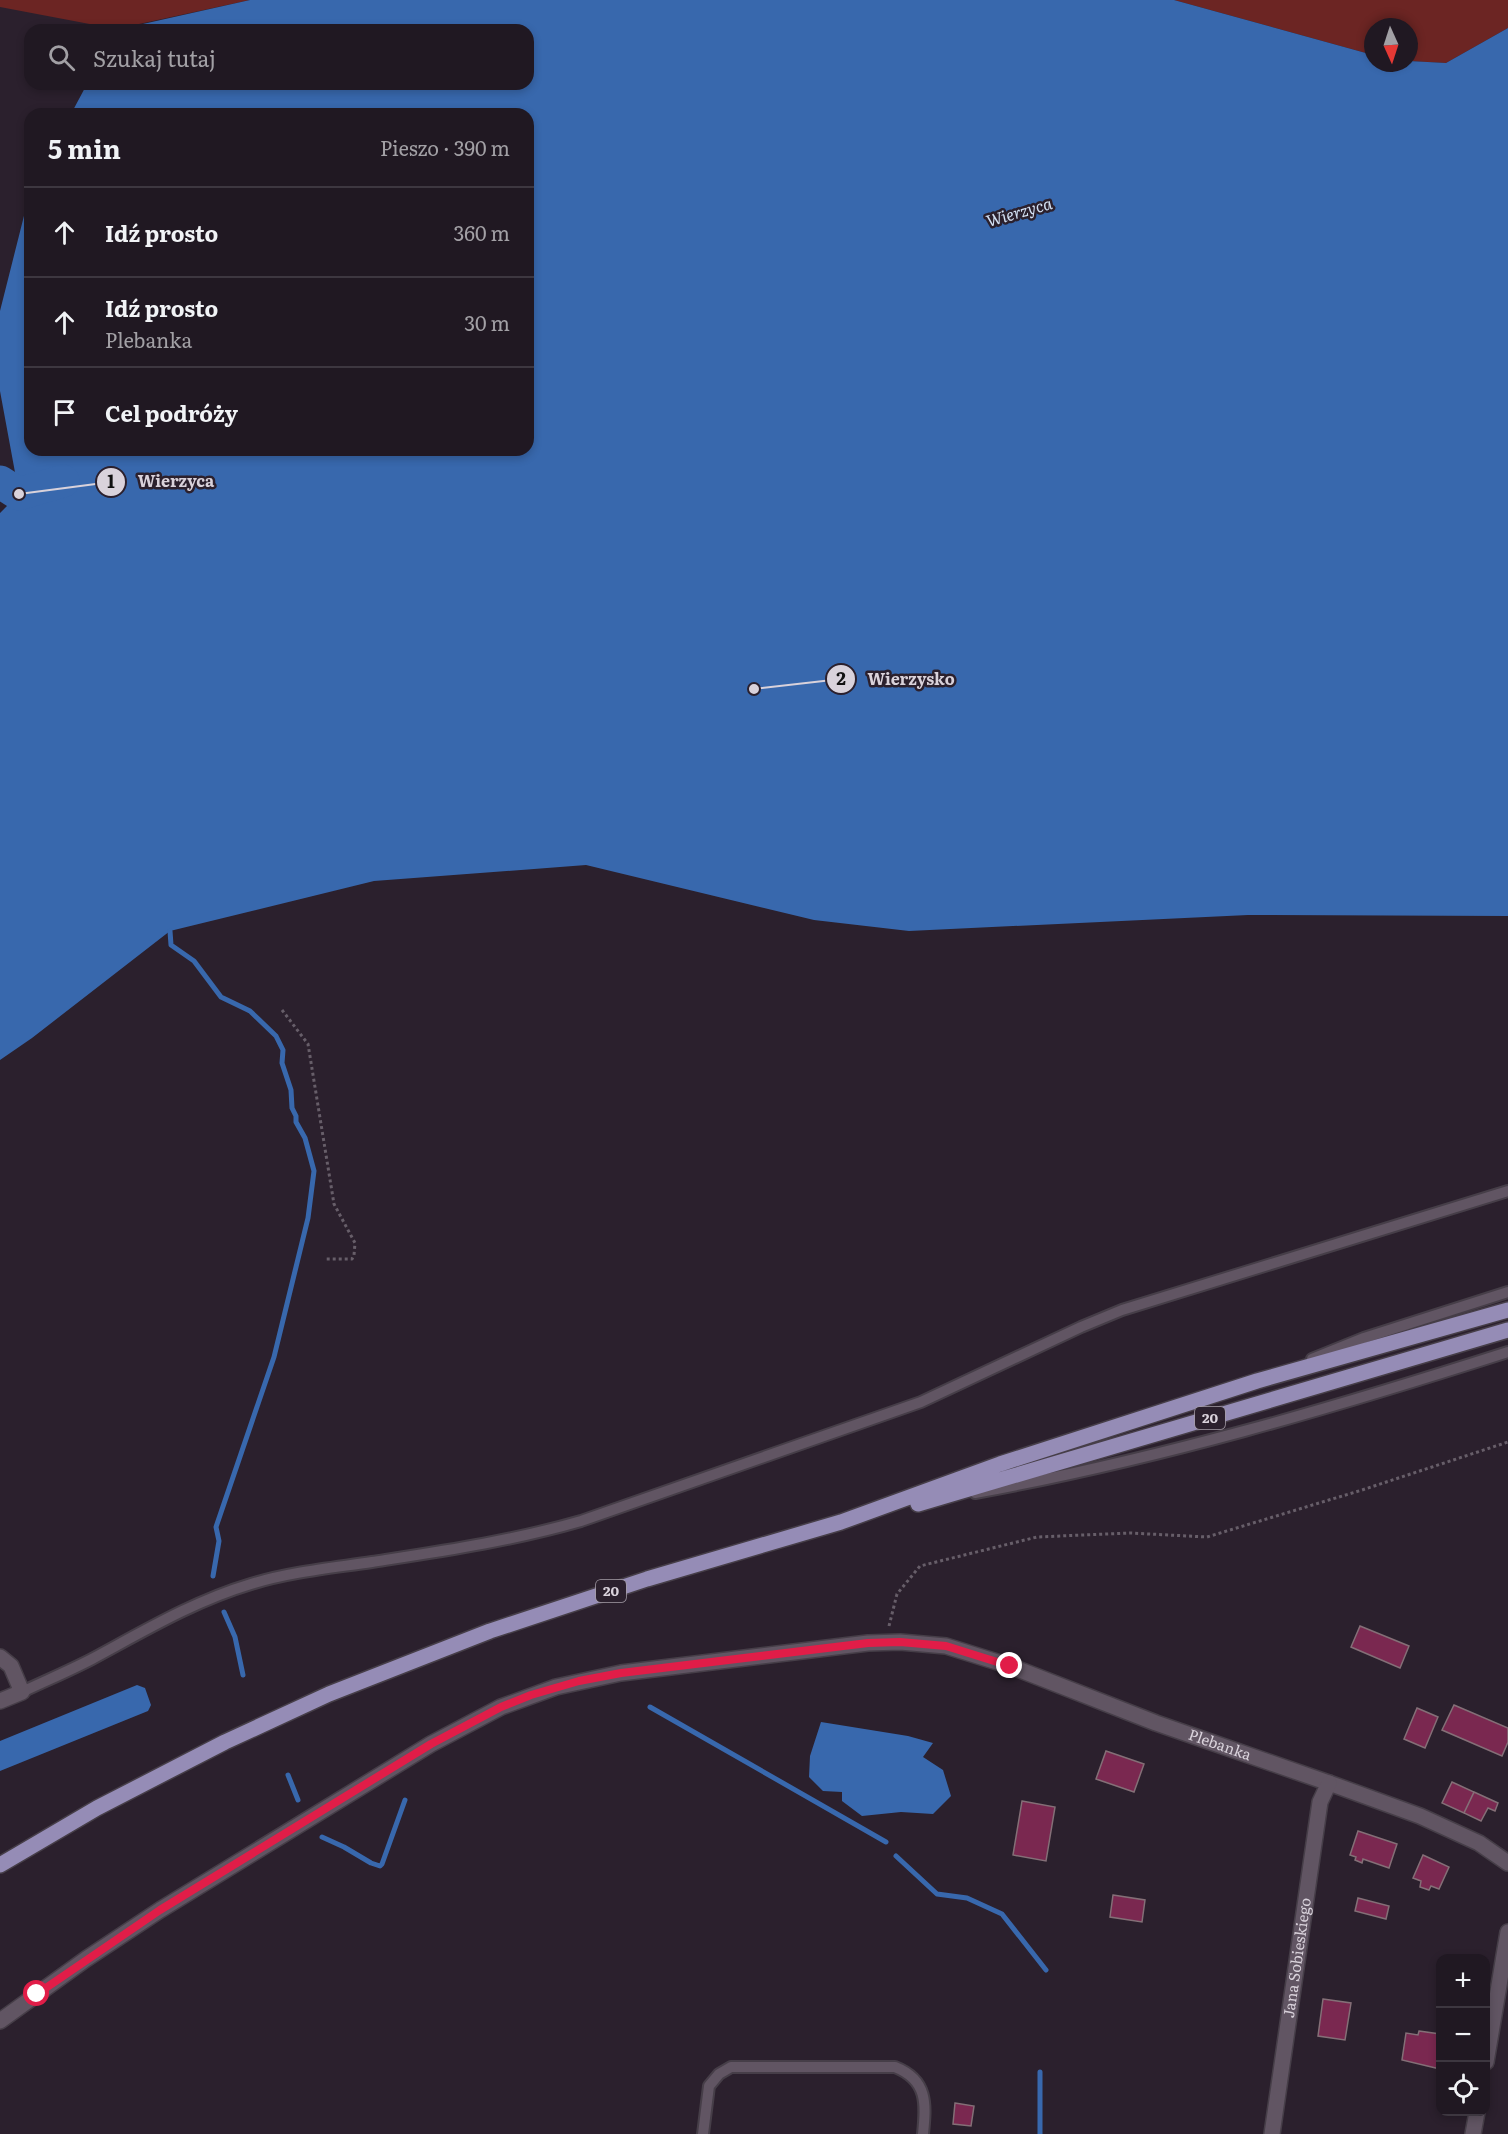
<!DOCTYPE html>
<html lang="pl">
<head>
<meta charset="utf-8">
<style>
  :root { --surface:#201822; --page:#2d252f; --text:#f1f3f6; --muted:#a2a0a5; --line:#3d3740 }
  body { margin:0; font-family:Literata,serif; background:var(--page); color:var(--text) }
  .controls { position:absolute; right:18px; bottom:18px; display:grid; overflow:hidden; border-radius:12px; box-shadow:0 3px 9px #0003 }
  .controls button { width:54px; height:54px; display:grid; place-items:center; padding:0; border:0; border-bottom:2px solid var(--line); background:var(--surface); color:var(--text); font:30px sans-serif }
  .compass { position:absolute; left:1364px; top:18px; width:54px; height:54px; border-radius:50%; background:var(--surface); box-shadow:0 3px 9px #0003; rotate:177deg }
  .stop { position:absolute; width:18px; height:18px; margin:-14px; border:4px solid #e11d48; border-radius:50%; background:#fff }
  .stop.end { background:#e11d48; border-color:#fff; box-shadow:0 2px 6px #0008 }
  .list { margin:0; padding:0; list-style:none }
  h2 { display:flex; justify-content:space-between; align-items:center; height:78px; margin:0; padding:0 24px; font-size:26px }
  h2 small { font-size:20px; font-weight:400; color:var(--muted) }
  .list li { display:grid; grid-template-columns:39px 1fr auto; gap:18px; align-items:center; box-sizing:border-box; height:90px; padding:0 24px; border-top:2px solid var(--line) }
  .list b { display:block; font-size:22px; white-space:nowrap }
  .list p { margin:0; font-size:20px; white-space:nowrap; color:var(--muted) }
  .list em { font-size:20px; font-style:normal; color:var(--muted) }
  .icon { flex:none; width:33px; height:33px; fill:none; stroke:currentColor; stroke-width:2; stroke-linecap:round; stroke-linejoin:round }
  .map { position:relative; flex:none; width:1508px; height:2134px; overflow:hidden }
  .search { position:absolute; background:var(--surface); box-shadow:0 3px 9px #0003; left:24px; top:24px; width:510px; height:66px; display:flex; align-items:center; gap:15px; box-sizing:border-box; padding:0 21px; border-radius:18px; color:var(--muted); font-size:22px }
  .panel { position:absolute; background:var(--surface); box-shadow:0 3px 9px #0003; left:24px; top:108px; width:510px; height:348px; border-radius:18px }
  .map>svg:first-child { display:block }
</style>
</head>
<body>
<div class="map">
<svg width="1508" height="2134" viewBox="0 0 1508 2134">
  <rect width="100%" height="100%" fill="#2b202d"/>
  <!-- green -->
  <path fill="#6c2523" d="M0,0H250L116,29L0,7Z
    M1174,0H1508V28L1446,63L1409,61V27H1373V55Z"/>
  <!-- water -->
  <path fill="#3868ad" d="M250,0H1174L1373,55V63H1409V61L1446,63L1508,28V916L1248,915L909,931L814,920L586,865L374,881L170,931L32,1038L0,1060V513L19,494L0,391V311L30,192V450H528V114H71L87,84H528V30H116Z
    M137,1685L145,1688L151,1705L148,1711L0,1771V1741Z
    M821,1722L908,1736L933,1743L923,1757L943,1770L951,1796L933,1814L901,1812L862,1816L842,1801V1792L823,1791L809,1777L810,1756Z"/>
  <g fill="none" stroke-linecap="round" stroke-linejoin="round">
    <!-- stream -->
    <path stroke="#3868ad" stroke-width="5" d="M170,931L171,945L194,961L221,997L250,1011L276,1036L283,1050L282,1063L291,1090L292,1108L296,1116V1122L305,1138L314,1171L308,1218L274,1357L216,1527L219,1541L213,1576
      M224,1612L235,1637L243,1675
      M650,1707L886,1842
      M288,1775L298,1800
      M322,1837L344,1847L371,1863L380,1866L382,1864L405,1800
      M896,1856L937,1894L967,1898L1002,1914L1046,1970
      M1040,2072V2134"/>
    <!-- river -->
    <path stroke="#3868ad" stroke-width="33" d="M0,482L19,494L63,481"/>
  </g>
  <!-- building -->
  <path fill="#7a2850" stroke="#846f77" stroke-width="1.5" d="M1360,1626L1409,1646L1400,1668L1351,1647Z
    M1454,1705L1508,1728V1742L1502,1756L1442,1730Z
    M1417,1708L1438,1717L1425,1748L1404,1739Z
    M1106,1751L1144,1764L1134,1792L1096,1779Z
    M1452,1782L1474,1792L1464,1813L1442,1803Z
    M1474,1792L1498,1803L1495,1811L1488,1808L1481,1821L1464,1813Z
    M1022,1801L1055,1807L1046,1861L1013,1855Z
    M1358,1831L1397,1844L1389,1868L1363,1859L1362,1863L1355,1860L1356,1857L1350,1855Z
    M1423,1855L1449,1867L1439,1889L1431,1886L1429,1890L1420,1887L1421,1881L1413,1878Z
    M1113,1895L1145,1900L1142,1922L1110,1917Z
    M1358,1898L1389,1906L1386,1919L1355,1911Z
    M1323,1999L1351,2003L1345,2040L1318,2036Z
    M1419,2031L1440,2034V2069L1402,2060L1406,2033L1418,2035Z
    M955,2103L974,2106L971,2126L953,2124Z"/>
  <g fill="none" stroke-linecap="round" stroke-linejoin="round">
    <!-- lane casing -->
    <g stroke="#463e48" stroke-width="14">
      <path id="lane" d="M1312,1359L1364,1338L1508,1292
        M975,1493C1156,1460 1333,1408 1508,1352
        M22,1692C45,1681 69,1671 92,1659C144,1631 194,1601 251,1584C290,1572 332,1568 372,1562C443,1551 512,1541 581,1521L921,1402L1081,1327L1122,1310L1508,1191
        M703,2134L709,2086L719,2074L731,2067H895C928,2080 926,2104 923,2134"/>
    </g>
    <!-- street casing -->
    <g stroke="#463e48" stroke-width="18">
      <g id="street">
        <path d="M0,1657L11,1666L22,1692L0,1701"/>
        <path id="s1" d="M0,2021L86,1959L160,1910L431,1744L501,1707L556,1687L621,1673L868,1643L900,1642L946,1646L1010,1666L1156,1723L1329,1783L1420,1816L1479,1843L1508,1863"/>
        <path d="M1486,2062L1508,1932"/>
        <path id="s2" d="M1272,2134L1320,1802L1329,1783"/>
        <path d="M1473,2134L1477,2112"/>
      </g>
    </g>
    <!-- primary casing -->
    <g stroke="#463e48" stroke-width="18">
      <path id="primary" d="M918,1504L1508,1330
        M0,1865L97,1808L225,1742L329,1694L490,1631L647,1579L841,1522L1000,1464L1257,1381L1508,1310"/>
    </g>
    <!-- path -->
    <path stroke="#675e69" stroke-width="3" stroke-dasharray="3 3" stroke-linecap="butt" d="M282,1010L308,1044L334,1204L355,1243L354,1255L352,1259H324
      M889,1626L897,1594L920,1566L1037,1537L1130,1533L1207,1537L1362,1490L1508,1442"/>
    <!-- lane -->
    <use href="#lane" stroke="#615563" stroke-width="10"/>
    <!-- street -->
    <use href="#street" stroke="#615563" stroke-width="15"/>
    <!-- primary -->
    <use href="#primary" stroke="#958cb6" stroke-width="15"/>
  </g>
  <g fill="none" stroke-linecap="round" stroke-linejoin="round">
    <!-- route -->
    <path stroke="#e11d48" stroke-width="8" d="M37,1994L160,1910L431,1744L501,1707L531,1695L579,1681L621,1673L868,1643L900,1642L946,1646L1010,1666"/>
  </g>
  <g text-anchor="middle" stroke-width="5" stroke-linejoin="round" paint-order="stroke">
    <!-- shield labels -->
    <g fill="#2b202d" stroke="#a59da7" stroke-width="1.5">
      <rect x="1195" y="1407" width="30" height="22" rx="4.5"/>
      <rect x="596" y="1580" width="30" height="22" rx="4.5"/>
    </g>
    <g font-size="14" font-weight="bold" fill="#d9d2db">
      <text x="1210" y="1423">20</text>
      <text x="611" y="1596">20</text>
    </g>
    <!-- street labels -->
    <g font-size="15" fill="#d9d2db" stroke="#2b202d">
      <text dy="5" stroke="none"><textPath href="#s1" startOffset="1335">Plebanka</textPath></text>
      <text dy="5" stroke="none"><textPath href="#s2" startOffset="178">Jana Sobieskiego</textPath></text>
    </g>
    <!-- water labels -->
    <g font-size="16" font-style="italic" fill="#d4e1f4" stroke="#2b202d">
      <text transform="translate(1019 212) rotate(-16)" y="6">Wierzyca</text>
    </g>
  </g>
  <!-- callouts -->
  <path fill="none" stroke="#d9d2db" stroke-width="2" d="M19 494L111 482M754 689L841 679"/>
  <g fill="#d9d2db" stroke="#2b202d" stroke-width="2">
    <circle cx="19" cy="494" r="6"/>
    <circle cx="754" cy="689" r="6"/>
    <circle cx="111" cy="482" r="15"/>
    <circle cx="841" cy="679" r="15"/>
  </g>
  <g font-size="18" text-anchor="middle" font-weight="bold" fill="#111">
    <text x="111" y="488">1</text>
    <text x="841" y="685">2</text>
  </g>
  <g font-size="16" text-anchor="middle" font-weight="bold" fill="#d9d2db" stroke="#2b202d" stroke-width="5" stroke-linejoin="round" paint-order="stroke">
    <text x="176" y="487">Wierzyca</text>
    <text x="911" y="685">Wierzysko</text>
  </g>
</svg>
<div class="controls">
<button>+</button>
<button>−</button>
<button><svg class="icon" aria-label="locate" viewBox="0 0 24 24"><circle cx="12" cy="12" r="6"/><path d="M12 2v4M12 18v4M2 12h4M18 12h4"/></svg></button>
</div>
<svg class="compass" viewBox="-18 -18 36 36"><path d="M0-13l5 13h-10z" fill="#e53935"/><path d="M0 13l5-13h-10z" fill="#a2a0a5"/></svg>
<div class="stop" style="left:37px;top:1994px"></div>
<div class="stop end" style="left:1010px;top:1666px"></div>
<div class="search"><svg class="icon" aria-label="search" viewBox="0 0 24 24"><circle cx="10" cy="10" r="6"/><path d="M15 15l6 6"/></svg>Szukaj tutaj</div>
<section class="panel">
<h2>5 min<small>Pieszo · 390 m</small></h2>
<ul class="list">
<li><svg class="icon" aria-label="ahead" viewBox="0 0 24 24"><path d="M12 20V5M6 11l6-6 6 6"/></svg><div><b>Idź prosto</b></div><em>360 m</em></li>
<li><svg class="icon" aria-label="ahead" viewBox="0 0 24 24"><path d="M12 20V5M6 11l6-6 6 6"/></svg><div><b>Idź prosto</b><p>Plebanka</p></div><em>30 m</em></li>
<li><svg class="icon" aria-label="arrive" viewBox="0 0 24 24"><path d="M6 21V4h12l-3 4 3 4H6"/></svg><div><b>Cel podróży</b></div></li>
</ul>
</section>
</div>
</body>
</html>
